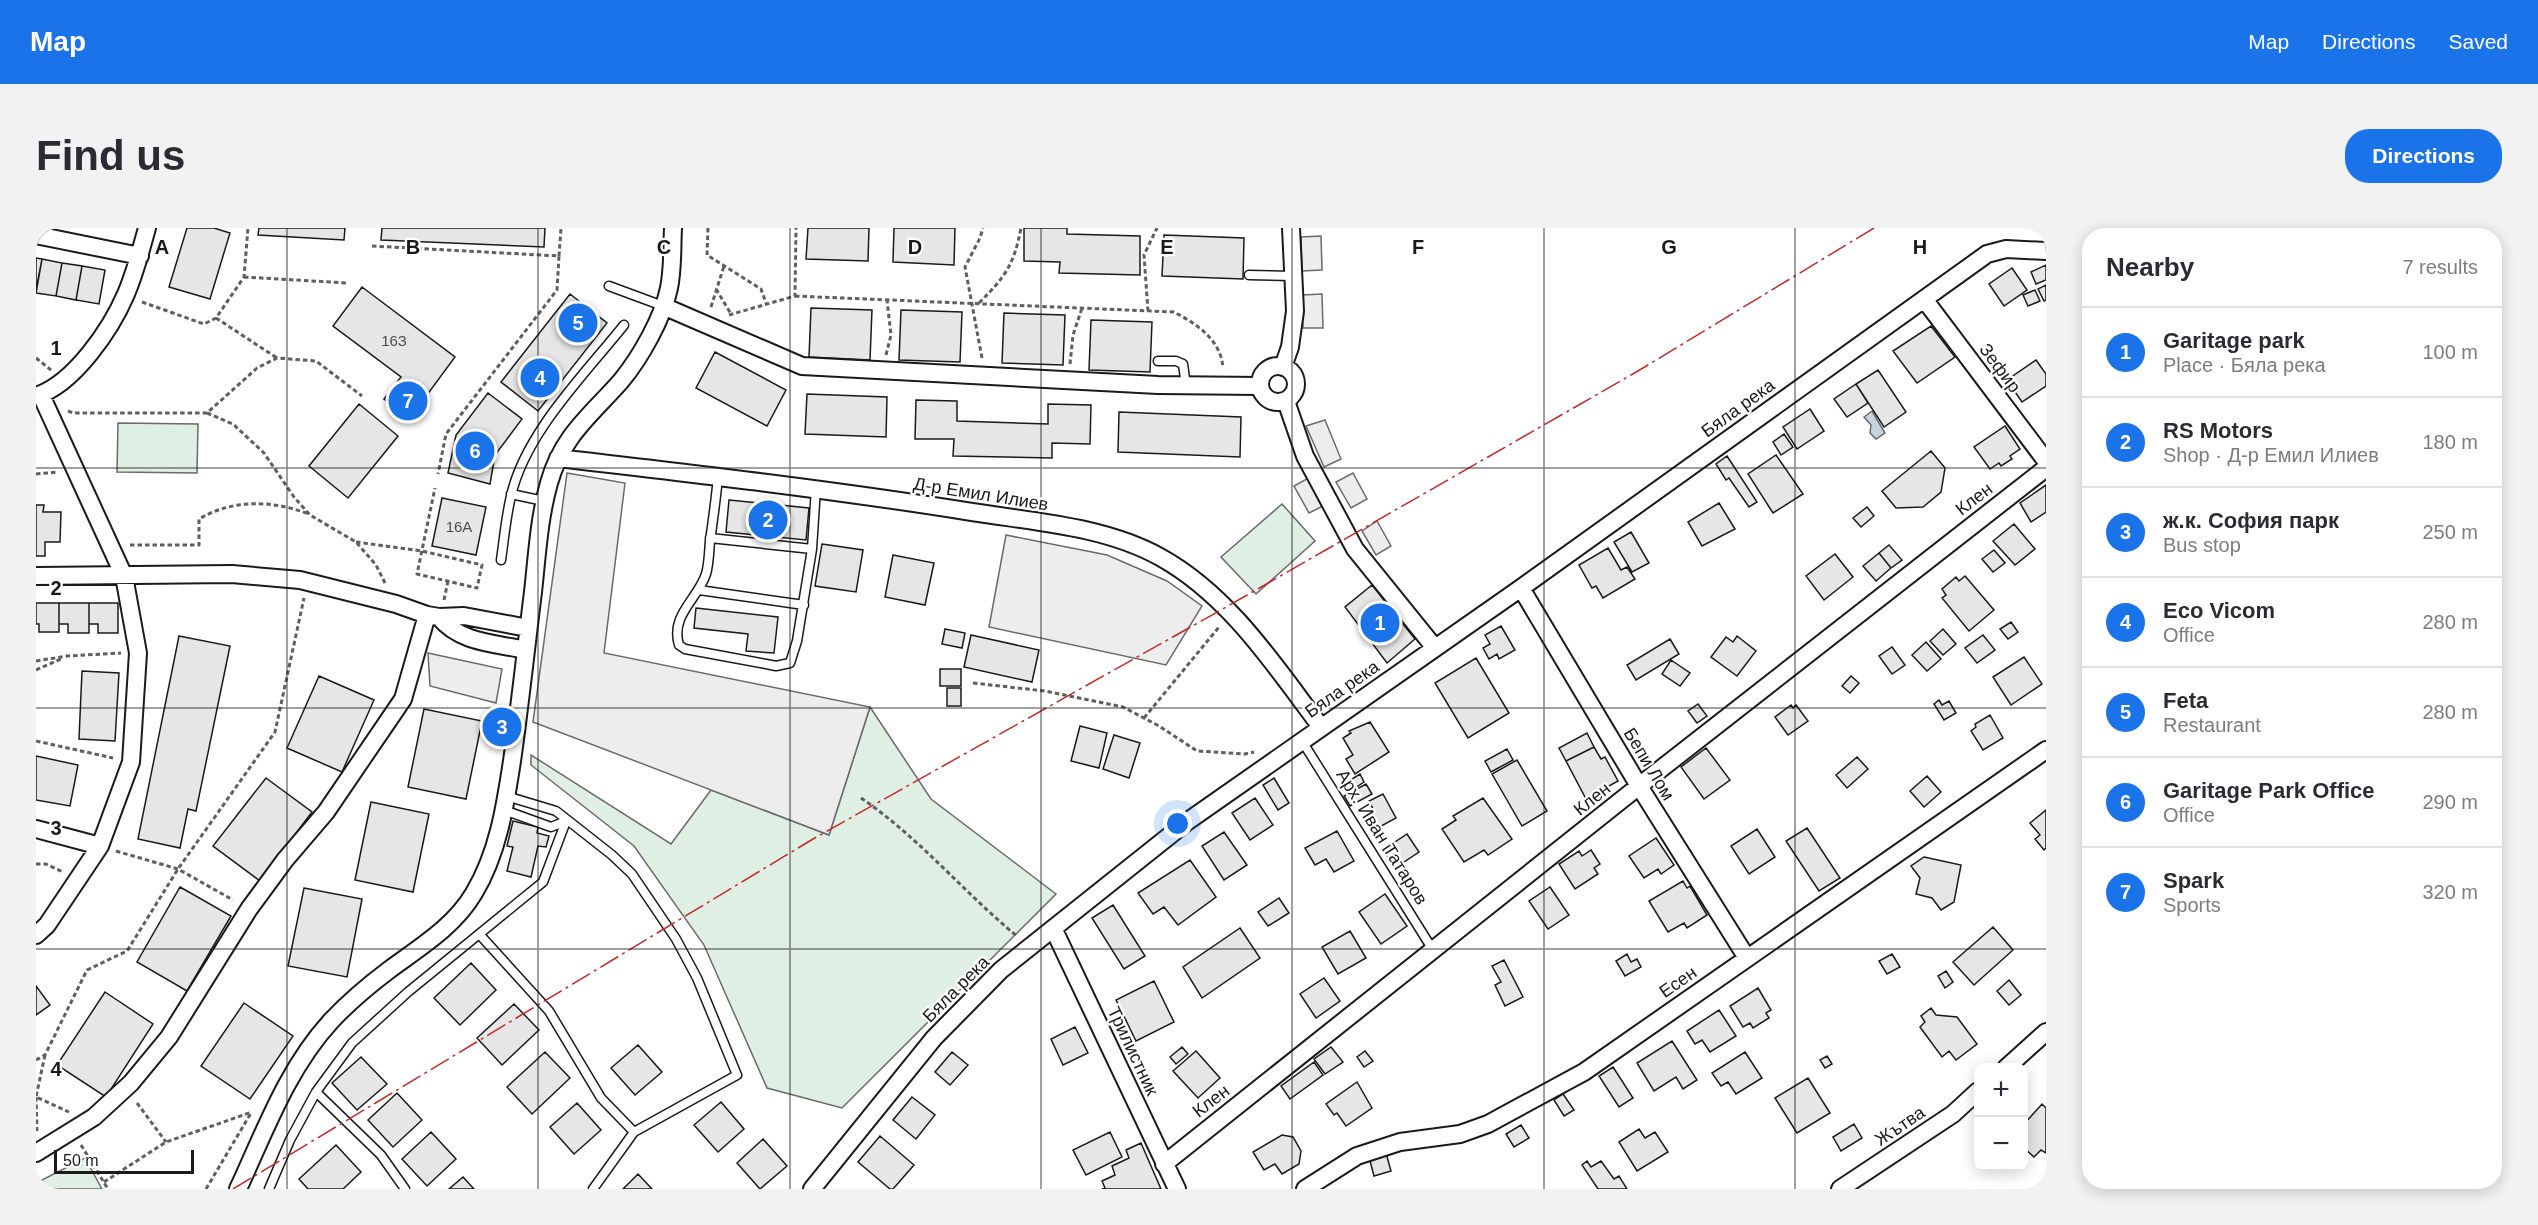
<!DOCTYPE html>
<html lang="en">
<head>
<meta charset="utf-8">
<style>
  :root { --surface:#fff; --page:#f2f2f3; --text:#2b2b33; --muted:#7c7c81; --line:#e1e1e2; --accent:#1a73e8 }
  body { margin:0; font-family:Arial,sans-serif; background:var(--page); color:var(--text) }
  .controls { position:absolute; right:18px; bottom:18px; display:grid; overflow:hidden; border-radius:12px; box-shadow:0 3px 15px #0003 }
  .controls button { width:54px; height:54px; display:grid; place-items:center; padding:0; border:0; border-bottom:2px solid var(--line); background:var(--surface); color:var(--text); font:30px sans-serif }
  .scale { position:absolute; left:18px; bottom:15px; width:140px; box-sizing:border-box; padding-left:6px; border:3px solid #1a1a1a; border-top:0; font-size:16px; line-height:21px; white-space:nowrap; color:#1a1a1a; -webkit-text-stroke:4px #fff; paint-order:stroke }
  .you { position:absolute; left:1142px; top:596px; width:21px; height:21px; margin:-15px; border:4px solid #fff; border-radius:50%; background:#1a73e8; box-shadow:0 0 0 9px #1a73e833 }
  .badge { display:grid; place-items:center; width:39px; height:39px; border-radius:50%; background:var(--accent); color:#fff; font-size:20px; font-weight:700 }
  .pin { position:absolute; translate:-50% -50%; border:3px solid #fff; box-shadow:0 2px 6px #0006 }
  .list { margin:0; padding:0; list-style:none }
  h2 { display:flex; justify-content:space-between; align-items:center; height:78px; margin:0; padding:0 24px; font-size:26px }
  h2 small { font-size:20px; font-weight:400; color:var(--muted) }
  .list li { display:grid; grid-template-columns:39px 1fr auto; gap:18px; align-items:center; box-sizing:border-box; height:90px; padding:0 24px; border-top:2px solid var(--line) }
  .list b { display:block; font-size:22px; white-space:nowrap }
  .list p { margin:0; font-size:20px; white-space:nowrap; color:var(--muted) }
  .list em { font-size:20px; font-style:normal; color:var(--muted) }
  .map { position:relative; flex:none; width:2010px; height:961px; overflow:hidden; border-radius:24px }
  header { display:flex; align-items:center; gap:36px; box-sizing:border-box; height:84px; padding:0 30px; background:var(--accent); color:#fff }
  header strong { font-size:28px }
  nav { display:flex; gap:33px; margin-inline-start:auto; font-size:21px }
  .intro { display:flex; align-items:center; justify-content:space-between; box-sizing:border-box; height:144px; padding:0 36px }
  h1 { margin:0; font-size:42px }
  .button { padding:15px 27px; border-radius:24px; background:var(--accent); color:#fff; font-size:21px; font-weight:700 }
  main { display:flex; gap:36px; padding:0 36px }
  aside { flex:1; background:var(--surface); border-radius:24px; box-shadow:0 3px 15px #0003 }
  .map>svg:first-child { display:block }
</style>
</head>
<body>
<header>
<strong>Map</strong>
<nav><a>Map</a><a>Directions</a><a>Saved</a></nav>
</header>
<div class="intro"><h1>Find us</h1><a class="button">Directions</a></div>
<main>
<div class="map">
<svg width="2010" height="961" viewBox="0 0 2010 961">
  <rect width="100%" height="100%" fill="#fff"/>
  <!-- green -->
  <path fill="#e0efe3" stroke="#6a6a6a" stroke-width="1.5" d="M82,195L162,196L161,245L81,244Z
    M1246,276L1279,313L1220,366L1185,329Z
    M834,479L895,571L1020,666L806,880L731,860L668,717L598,618L495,537V527L635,616L675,562L793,607Z
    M49,930L66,961H0V955Z"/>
  <!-- parking -->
  <path fill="#ededed" stroke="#6a6a6a" stroke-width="1.5" d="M1285,8L1286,42L1266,43L1265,9Z
    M1286,66L1287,100H1267L1266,67Z
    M1289,192L1305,231L1288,239L1270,198Z
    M531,245L589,255L568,425L834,479L793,607L497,494Z
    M1317,245L1331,271L1315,280L1300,254Z
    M1276,248L1291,276L1273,285L1258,258Z
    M1341,293L1355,318L1340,327L1326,303Z
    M970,307L1071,327L1131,353L1166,378L1130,437L953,399Z
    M392,425L466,441L460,475L394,458Z"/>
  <!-- water -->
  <path fill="#c6d2dc" stroke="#6a6a6a" stroke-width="1.5" d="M1836,183L1849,205L1840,211L1834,205L1835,197L1828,189Z"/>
  <!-- building -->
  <path fill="#e6e6e6" stroke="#1a1a1a" stroke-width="1.5" d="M151,0H178L194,5L174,71L133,59Z
    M223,0H309L308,12L222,7Z
    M346,0H509L508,19L345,12Z
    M772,0H833L832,33L770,31Z
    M858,0H919L918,37L857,34Z
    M988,0H1031V6L1104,8V47L1023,45L1024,34L988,33Z
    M1128,7L1208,10L1207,51L1126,48Z
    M0,30L6,31L0,62Z
    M6,31L26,35L20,68L0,65Z
    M26,35L46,38L40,72L20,68Z
    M2010,37V52L2000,56L1995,44Z
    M46,38L69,42L63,76L40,72Z
    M1976,40L1991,62L1968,78L1953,56Z
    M2010,57V72L2008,73L2002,61Z
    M326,59L419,129L374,190L348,171L365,149L297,98Z
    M1999,62L2004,73L1992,78L1987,67Z
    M534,66L571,95L502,183L465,154Z
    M775,80L836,82L834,132L773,129Z
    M865,82L926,84L924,134L863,132Z
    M968,85L1029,87L1027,137L966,135Z
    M1055,92L1116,94L1114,144L1053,142Z
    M1895,98L1919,129L1881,155L1857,123Z
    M679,124L750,162L731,198L660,160Z
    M2000,132L2010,146V158L1986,174L1971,152Z
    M1842,142L1870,184L1848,199L1820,156Z
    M1820,156L1832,175L1811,189L1798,171Z
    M452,165L486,191L459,227L454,256L412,245L420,207Z
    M771,166L851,169L850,209L769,206Z
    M880,172L921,173V193L1012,196V176L1055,177L1054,216L1016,215V230L917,228L918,211H879Z
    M323,176L362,208L312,270L273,238Z
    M1774,181L1788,203L1761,221L1747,199Z
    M1083,184L1205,189L1204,229L1082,224Z
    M1969,198L1984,221L1974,228L1976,231L1965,238L1963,235L1954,241L1938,219Z
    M1748,206L1757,219L1745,227L1737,214Z
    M1895,223L1909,240L1905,264L1887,279L1860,280L1846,263Z
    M1740,227L1767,266L1737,285L1712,246Z
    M1691,228L1721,274L1713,279L1693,250L1690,252L1680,236Z
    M2010,257V284L1995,294L1984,275Z
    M406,270L450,279L440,327L396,318Z
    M693,272L773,280L770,312L690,304Z
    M1683,275L1699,301L1666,318L1652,294Z
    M0,277H8L7,284H25L24,314H9V328H0Z
    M1831,279L1838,288L1825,299L1817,290Z
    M1978,296L1999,321L1979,337L1957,313Z
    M1595,304L1613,335L1596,344L1578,314Z
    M786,316L827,322L820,364L779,358Z
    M1853,317L1866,332L1855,340L1843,325Z
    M1572,320L1585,342L1591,339L1599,351L1567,370L1560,358L1556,360L1543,337Z
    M1958,322L1969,335L1957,344L1946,331Z
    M1843,325L1855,340L1840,353L1827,338Z
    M1799,326L1817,349L1788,372L1770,348Z
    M857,327L898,335L889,377L849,369Z
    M1929,348L1958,382L1933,403L1906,370L1910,367L1906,361L1920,349L1923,353Z
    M1336,357L1379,411L1351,435L1309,379Z
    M0,375H23V404H3V396H0Z
    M23,375H53V405H32V396H23Z
    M53,375H82V405H62V396H53Z
    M660,380L742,389L738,425L710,423L712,406L658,400Z
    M1975,394L1982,404L1972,411L1964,401Z
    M1465,398L1479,422L1463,431L1461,426L1453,431L1447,420L1454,416L1449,407Z
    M909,401L929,405L926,420L906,416Z
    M1907,401L1920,416L1907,427L1894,413Z
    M935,407L1003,422L996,454L928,439Z
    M1947,407L1959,422L1941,435L1929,420Z
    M143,408L194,418L160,583L152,581L144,620L102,611Z
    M1701,408L1720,423L1701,448L1675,429L1690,409L1697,414Z
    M1634,411L1643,426L1600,452L1591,437Z
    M1890,414L1905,431L1891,443L1876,427Z
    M1856,419L1869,437L1856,446L1843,428Z
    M1988,429L2006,456L1975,477L1957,449Z
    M1440,430L1473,485L1432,510L1399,455Z
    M1635,432L1654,445L1644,458L1626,446Z
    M904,441H925V458H904Z
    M46,443L83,445L79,513L43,511Z
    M283,448L338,472L306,544L251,520Z
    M1815,448L1823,455L1814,465L1806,458Z
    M911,460H925V478H911Z
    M1903,472L1906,477L1913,473L1920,485L1908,492L1898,476Z
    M1662,476L1671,488L1661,495L1652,483Z
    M1755,477L1757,480L1760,477L1772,493L1752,507L1739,489Z
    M388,481L446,493L430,571L372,559Z
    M1954,487L1967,510L1947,522L1935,503L1940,499L1939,496Z
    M1334,494L1353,524L1319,546L1310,531L1317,527L1307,510L1315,505L1313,503Z
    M1044,498L1071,505L1063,540L1035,533Z
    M1551,505L1558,519L1530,533L1523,520Z
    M1078,507L1104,515L1093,550L1067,541Z
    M1558,519L1565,531L1569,529L1582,553L1550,571L1530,533Z
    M1670,520L1694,552L1668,571L1645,539Z
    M1471,521L1477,532L1455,544L1449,533Z
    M0,528L42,537L34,578L0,572Z
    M1821,529L1832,541L1811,560L1800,547Z
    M1481,532L1511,583L1486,598L1456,546Z
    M1324,546L1328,554L1316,562L1311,554Z
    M1891,548L1905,564L1888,579L1874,563Z
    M230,550L276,584L224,653L177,618Z
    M1238,550L1253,575L1242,582L1227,557Z
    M1330,556L1336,566L1314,578L1308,568Z
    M1347,566L1360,590L1338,602L1329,585L1337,581L1333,573Z
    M1219,570L1237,597L1214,612L1196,585Z
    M1447,570L1476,611L1452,627L1448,622L1428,634L1406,601L1420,592L1417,588Z
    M335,574L393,586L377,664L319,652Z
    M2010,582V620L2008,622L1999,611L2004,607L1994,595Z
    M477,593L502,599L501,605L513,608L510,619L502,618L495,649L471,643L477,619L471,618Z
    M1771,600L1804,650L1783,663L1750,613Z
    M1721,601L1739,629L1713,646L1695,618Z
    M1301,603L1318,633L1298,644L1290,631L1279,637L1269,620Z
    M1188,604L1211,637L1188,652L1166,618Z
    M1371,606L1383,624L1359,640L1347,622Z
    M1620,610L1638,637L1625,646L1622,641L1608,650L1593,628Z
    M1555,622L1564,636L1558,640L1562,646L1539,661L1523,636L1543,623L1546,628Z
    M1888,629L1925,637L1918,674L1905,682L1896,670L1880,666L1884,650L1875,638Z
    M1154,632L1180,669L1142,697L1128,679L1117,686L1102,665Z
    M1647,653L1651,660L1654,658L1671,687L1651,700L1648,695L1632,704L1613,673Z
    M144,659L195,688L151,763L101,734Z
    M1514,659L1533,687L1512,701L1493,673Z
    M268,660L326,671L311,749L252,738Z
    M1349,666L1371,698L1345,716L1323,684Z
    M1243,670L1253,685L1232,698L1222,684Z
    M1077,677L1109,728L1088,741L1056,690Z
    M1957,699L1977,722L1938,757L1917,734Z
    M1204,700L1224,730L1166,770L1147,739Z
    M1314,703L1330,730L1302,746L1286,719Z
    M1591,726L1595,734L1601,731L1605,739L1589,748L1580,733Z
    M1856,726L1864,739L1851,746L1843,733Z
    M1468,732L1487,769L1469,778L1459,757L1465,754L1456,738Z
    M435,735L460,762L424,797L398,770Z
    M1910,743L1917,754L1909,760L1902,748Z
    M1288,750L1304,773L1280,790L1264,766Z
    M1973,752L1985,767L1973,777L1961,763Z
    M1118,753L1138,794L1100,813L1080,772Z
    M0,758L14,777L0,787Z
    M1722,760L1735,782L1730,785L1733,790L1717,800L1714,795L1707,799L1694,778Z
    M69,764L117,796L70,869L21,837Z
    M208,775L257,808L214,871L165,838Z
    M478,776L503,802L466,837L441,810Z
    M1895,780L1900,787L1921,789L1941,816L1920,832L1913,823L1906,829L1884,799L1889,794L1885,788Z
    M1683,782L1700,808L1674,824L1666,812L1659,816L1651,803Z
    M1039,799L1052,825L1027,837L1015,811Z
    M1636,813L1661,852L1647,861L1640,849L1618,863L1601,835Z
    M602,817L626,844L599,867L575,840Z
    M1146,819L1152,826L1140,836L1134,829Z
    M1295,819L1307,834L1289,846L1278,831Z
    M1160,823L1184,850L1162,870L1137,843Z
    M1329,823L1337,833L1328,839L1321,829Z
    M509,824L534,850L496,886L471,859Z
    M916,824L932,837L914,857L899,844Z
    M1709,824L1726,850L1700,866L1692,854L1685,858L1676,845Z
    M1791,828L1796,836L1789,840L1784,832Z
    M325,829L351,856L321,882L296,855Z
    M1278,834L1287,847L1254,871L1245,858Z
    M1577,839L1597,870L1583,879L1563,848Z
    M1772,850L1794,885L1761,905L1739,870Z
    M1321,854L1336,880L1310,898L1301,885L1298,887L1290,876Z
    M361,865L386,892L357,919L332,892Z
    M1527,866L1538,882L1528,888L1518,872Z
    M876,869L899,887L880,911L857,892Z
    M685,874L708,901L682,924L658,897Z
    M541,875L565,902L538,926L514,899Z
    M2006,876L2010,880V925L2005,922L1998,929L1988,920V896Z
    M1818,896L1826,910L1805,923L1797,909Z
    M1485,897L1493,910L1478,919L1470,906Z
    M1603,901L1609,910L1619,904L1632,924L1601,943L1583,914Z
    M395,904L420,931L391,958L366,931Z
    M1074,904L1086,929L1050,947L1037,922Z
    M1246,907L1257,909L1265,923L1263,936L1246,946L1239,936L1228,942L1217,924Z
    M844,908L878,937L857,961H854L822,934Z
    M727,911L751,938L724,961L701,935Z
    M1105,915L1125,961H1066L1069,960L1066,953L1079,947L1076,938L1093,930L1090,922Z
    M300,917L325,944L307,961H272L263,951Z
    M1350,925L1355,943L1338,948L1333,929Z
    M1551,933L1555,939L1565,933L1578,951L1583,948L1591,961H1562L1546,937Z
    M602,946L616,961H587Z
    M427,949L438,961H413Z"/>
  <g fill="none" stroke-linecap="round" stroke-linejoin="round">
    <!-- lane casing -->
    <g stroke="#1a1a1a" stroke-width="11">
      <path id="lane" d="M1213,47L1258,48
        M573,58L627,78
        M1122,133H1140L1147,136L1150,158
        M475,266L508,273
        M674,310L776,321L761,413L754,435L740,438L730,436L649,421L643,417C634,387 662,371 670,346C673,336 673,324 674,313C677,292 680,270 682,249
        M776,321L780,260
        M465,332C468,311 470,289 475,268C489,205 549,146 588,97
        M663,362L768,377
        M1266,513L1397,722
        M470,568L520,583L576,627L596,646L640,711L661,750L701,847L598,904L557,961
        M468,582L515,599L530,593
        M444,707L513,783L565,870L598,904
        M280,864L345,927L369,961
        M233,961L254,912L280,864L316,815L372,764L507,654L530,593"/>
    </g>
    <!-- street casing -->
    <g stroke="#1a1a1a" stroke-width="20">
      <path id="street" d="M0,7L104,28
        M1888,71L2010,233
        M627,78L766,138L1122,157L1223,158
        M1224 156a18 18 0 1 1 36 0a18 18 0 1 1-36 0Z
        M1247,139L1254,119L1259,83L1255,0
        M0,168C38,156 75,101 90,66C99,45 105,22 111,0
        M1250,173L1269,228L1319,321L1399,420
        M522,230C660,246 798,262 936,284C998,294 1068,298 1124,329C1193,367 1239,438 1285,499
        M0,348L196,346L264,352L360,376L391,387L403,389L428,388L492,400
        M1485,360L1603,558L1711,730
        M403,389C424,415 458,415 490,422
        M0,601L64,618
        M1018,702L1141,961
        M0,707L11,697L64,618L95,534L102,425L88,348L5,167
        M1970,840L2010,804
        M0,925L58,889L95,855L133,809L213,681L249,632L290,584L367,471L391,387
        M1128,936L1603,558L2010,240
        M202,961C229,903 251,841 295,793C312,775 333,757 353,742C384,719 418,699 438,665C462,625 469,579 476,533C484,477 490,420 497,364C501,328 503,290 513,255C526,208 555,187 585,153C604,130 627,90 633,60C637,41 636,20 637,0
        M776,961L898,810L965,742L1152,593L1485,360L1951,26L1970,21L2010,23
        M1269,961L1321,928L1364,914L1424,906L1452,896L1548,844L2010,522
        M1804,961L1917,886L1942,863"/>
    </g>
    <!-- path -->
    <path stroke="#5f5f5f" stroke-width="3" stroke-dasharray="4.5 3" stroke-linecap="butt" d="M672,0L671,27L725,61L730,75
      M336,18L523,28L521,62L410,206L402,246
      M523,28L525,0
      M208,49L311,55
      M680,61L695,86
      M759,68L1138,84C1161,96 1185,112 1187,140
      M106,74L168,96L180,90L208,49L212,0
      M943,75C969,49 978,37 985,0
      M675,79L688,38
      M1112,83L1108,27L1121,0
      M693,87L759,68L760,0
      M180,90L241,130
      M850,127L855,107L851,72
      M0,130L15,142
      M946,130L929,39L944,10L947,0
      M1034,136L1037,107L1046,80
      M32,183L37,185H171L221,140L241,130L280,133L326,168
      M171,185L197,196L228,225L258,269L274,287L320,314L340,337L350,357
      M0,246L22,244
      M320,314L386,323L446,337L441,360L381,346L399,260
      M94,317H163V291C197,271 236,272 273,286
      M408,372L412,353
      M0,433L31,428L85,425
      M0,442L27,430
      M937,455L1009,463L1087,479L1123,498L1161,523L1209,526L1218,524
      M1108,490L1183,399
      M0,513L77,530
      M825,570C885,611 927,664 982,709
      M80,623L142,641L197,672
      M0,636H10L27,644
      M9,827L0,869L33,884
      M0,832L9,827L51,742L91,723L142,641L239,504L268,370
      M0,869L1,903
      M101,875L130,914
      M45,917L72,961
      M68,954L130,914L216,884
      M170,961L215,885"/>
    <!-- lane -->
    <use href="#lane" stroke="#fff" stroke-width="8"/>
    <!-- street -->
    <use href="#street" stroke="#fff" stroke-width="16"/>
    <!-- power -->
    <path stroke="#c62828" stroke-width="1.5" stroke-dasharray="21 4.5 3 4.5" stroke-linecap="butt" d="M197,961L777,611L1192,378L1602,143L1838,0"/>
  </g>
  <!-- grid -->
  <path fill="none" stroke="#1a1a1a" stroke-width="1.5" stroke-opacity="0.55" d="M251,0V961M502,0V961M754,0V961M1005,0V961M1256,0V961M1508,0V961M1759,0V961M0,240H2010M0,480H2010M0,721H2010"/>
  <g text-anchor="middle" stroke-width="4.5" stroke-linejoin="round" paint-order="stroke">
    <!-- number labels -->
    <g font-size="15" fill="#4d4d4d">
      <text x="358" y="118">16З</text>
      <text x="423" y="304">16А</text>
    </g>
    <!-- street labels -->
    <g font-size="18" fill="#1a1a1a" stroke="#fff">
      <text transform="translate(1964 140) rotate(53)" y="6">Зефир</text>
      <text transform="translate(1702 180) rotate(-36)" y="6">Бяла река</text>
      <text transform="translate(945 266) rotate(9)" y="6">Д-р Емил Илиев</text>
      <text transform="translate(1938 271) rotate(-38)" y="6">Клен</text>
      <text transform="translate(1306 461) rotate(-35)" y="6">Бяла река</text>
      <text transform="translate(1613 536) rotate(59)" y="6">Бепи Лом</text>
      <text transform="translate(1556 571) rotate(-39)" y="6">Клен</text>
      <text transform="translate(1346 609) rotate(58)" y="6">Арх. Иван Татаров</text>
      <text transform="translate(1642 754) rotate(-35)" y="6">Есен</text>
      <text transform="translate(920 761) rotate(-45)" y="6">Бяла река</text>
      <text transform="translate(1097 823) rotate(65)" y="6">Трилистник</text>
      <text transform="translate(1175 873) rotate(-38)" y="6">Клен</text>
      <text transform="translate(1864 898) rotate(-34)" y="6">Жътва</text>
    </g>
  </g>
  <g font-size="20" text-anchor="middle" font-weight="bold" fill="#1a1a1a" stroke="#fff" stroke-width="4.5" stroke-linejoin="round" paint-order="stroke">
    <text x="126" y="26">A</text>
    <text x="377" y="26">B</text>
    <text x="628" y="26">C</text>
    <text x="879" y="26">D</text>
    <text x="1131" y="26">E</text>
    <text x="1382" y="26">F</text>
    <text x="1633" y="26">G</text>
    <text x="1884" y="26">H</text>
    <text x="20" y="127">1</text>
    <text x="20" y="367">2</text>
    <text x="20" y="607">3</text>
    <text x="20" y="848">4</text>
  </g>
</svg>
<div class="controls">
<button>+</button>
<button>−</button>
</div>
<div class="scale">50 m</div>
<div class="you"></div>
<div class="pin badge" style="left:1344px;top:395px">1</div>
<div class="pin badge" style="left:732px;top:292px">2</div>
<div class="pin badge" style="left:466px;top:499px">3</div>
<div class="pin badge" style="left:504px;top:150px">4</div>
<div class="pin badge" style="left:542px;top:95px">5</div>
<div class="pin badge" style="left:439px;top:223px">6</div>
<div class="pin badge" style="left:372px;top:173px">7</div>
</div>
<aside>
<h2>Nearby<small>7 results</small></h2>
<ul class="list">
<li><span class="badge">1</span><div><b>Garitage park</b><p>Place · Бяла река</p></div><em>100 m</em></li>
<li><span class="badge">2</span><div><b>RS Motors</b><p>Shop · Д-р Емил Илиев</p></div><em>180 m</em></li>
<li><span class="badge">3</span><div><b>ж.к. София парк</b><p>Bus stop</p></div><em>250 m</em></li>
<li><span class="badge">4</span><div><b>Eco Vicom</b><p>Office</p></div><em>280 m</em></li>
<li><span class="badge">5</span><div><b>Feta</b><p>Restaurant</p></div><em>280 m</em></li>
<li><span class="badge">6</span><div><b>Garitage Park Office</b><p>Office</p></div><em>290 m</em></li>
<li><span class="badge">7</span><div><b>Spark</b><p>Sports</p></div><em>320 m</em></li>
</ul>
</aside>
</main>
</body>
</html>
